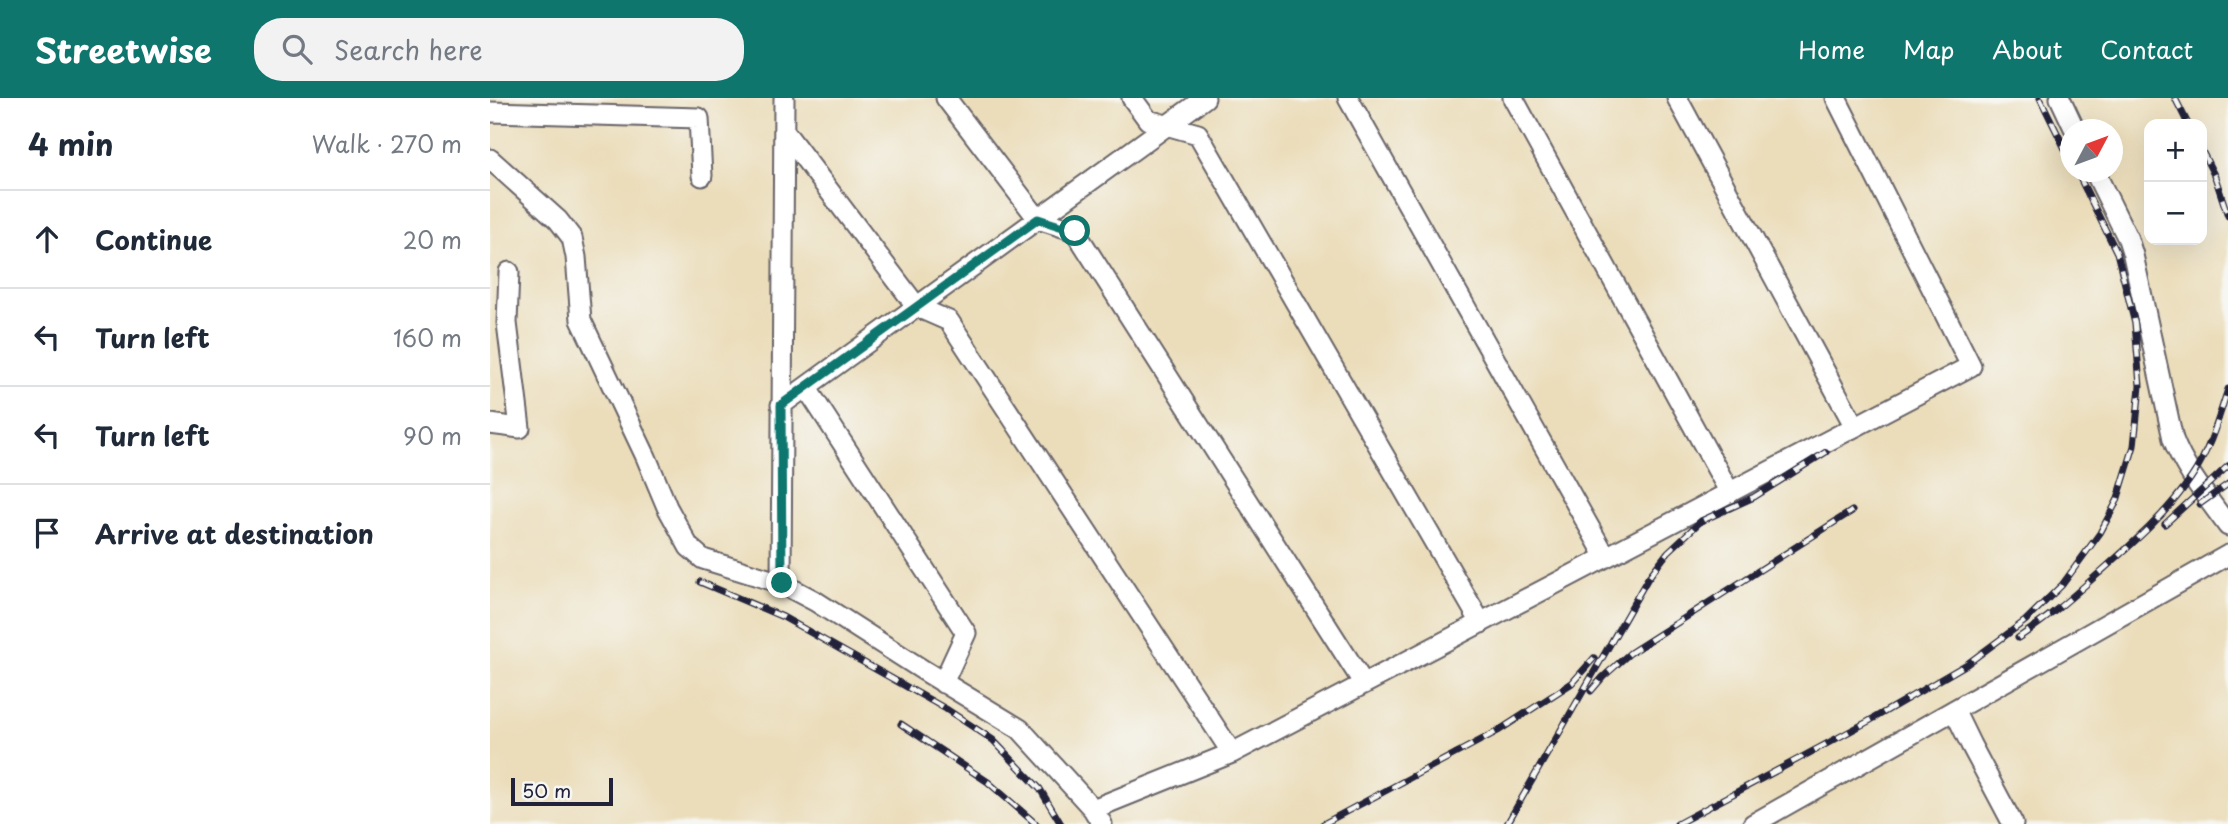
<!DOCTYPE html>
<html lang="en">
<head>
<meta charset="utf-8">
<style>
  :root { --surface:#fff; --page:#f2f2f3; --text:#1f2937; --muted:#747a83; --line:#e0e1e3; --accent:#0f766e }
  body { margin:0; font-family:"Playpen Sans",sans-serif; background:var(--page); color:var(--text) }
  .controls { position:absolute; right:21px; top:21px; display:grid; overflow:hidden; border-radius:14px; box-shadow:0 7px 28px #0002 }
  .controls button { width:63px; height:63px; display:grid; place-items:center; padding:0; border:0; border-bottom:2px solid var(--line); background:var(--surface); color:var(--text); font:35px sans-serif }
  .compass { position:absolute; left:1570px; top:21px; width:63px; height:63px; border-radius:50%; background:var(--surface); box-shadow:0 7px 28px #0002; rotate:49deg }
  .scale { position:absolute; left:21px; bottom:18px; width:102px; box-sizing:border-box; padding-left:7px; border:4px solid #22223b; border-top:0; font-size:19px; line-height:24px; white-space:nowrap; color:#22223b; -webkit-text-stroke:5px #f6f6f2; paint-order:stroke }
  .stop { position:absolute; width:21px; height:21px; margin:-16px; border:5px solid #0f766e; border-radius:50%; background:#fff }
  .stop.end { background:#0f766e; border-color:#fff; box-shadow:0 2px 7px #0008 }
  .list { margin:0; padding:0; list-style:none }
  h2 { display:flex; justify-content:space-between; align-items:center; height:91px; margin:0; padding:0 28px; font-size:30px }
  h2 small { font-size:23px; font-weight:400; color:var(--muted) }
  .list li { display:grid; grid-template-columns:46px 1fr auto; gap:21px; align-items:center; box-sizing:border-box; height:98px; padding:0 28px; border-top:2px solid var(--line) }
  .list b { display:block; font-size:26px; white-space:nowrap }
  .list em { font-size:23px; font-style:normal; color:var(--muted) }
  .icon { flex:none; width:38px; height:38px; fill:none; stroke:currentColor; stroke-width:2; stroke-linecap:round; stroke-linejoin:round }
  .map { position:relative; flex:none; width:1738px; height:726px; overflow:hidden }
  header { display:flex; align-items:center; gap:42px; box-sizing:border-box; height:98px; padding:0 35px; background:var(--accent); color:#fff }
  header strong { font-size:33px }
  nav { display:flex; gap:38px; margin-inline-start:auto; font-size:24px }
  .search { width:490px; height:63px; background:var(--page); display:flex; align-items:center; gap:18px; box-sizing:border-box; padding:0 24px; border-radius:28px; color:var(--muted); font-size:26px }
  main { display:flex }
  aside { flex:1; background:var(--surface) }
  .map>svg:first-child { display:block }
</style>
</head>
<body>
<header>
<strong>Streetwise</strong>
<div class="search"><svg class="icon" aria-label="search" viewBox="0 0 24 24"><circle cx="10" cy="10" r="6"/><path d="M15 15l6 6"/></svg>Search here</div>
<nav><a>Home</a><a>Map</a><a>About</a><a>Contact</a></nav>
</header>
<main>
<aside>
<h2>4 min<small>Walk · 270 m</small></h2>
<ul class="list">
<li><svg class="icon" aria-label="ahead" viewBox="0 0 24 24"><path d="M12 20V5M6 11l6-6 6 6"/></svg><div><b>Continue</b></div><em>20 m</em></li>
<li><svg class="icon" aria-label="left" viewBox="0 0 24 24"><path d="M17 20v-9H6M10 6l-5 5 5 5"/></svg><div><b>Turn left</b></div><em>160 m</em></li>
<li><svg class="icon" aria-label="left" viewBox="0 0 24 24"><path d="M17 20v-9H6M10 6l-5 5 5 5"/></svg><div><b>Turn left</b></div><em>90 m</em></li>
<li><svg class="icon" aria-label="arrive" viewBox="0 0 24 24"><path d="M6 21V4h12l-3 4 3 4H6"/></svg><div><b>Arrive at destination</b></div></li>
</ul>
</aside>
<div class="map">
<svg width="1738" height="726" viewBox="0 0 1738 726">
  <rect width="100%" height="100%" fill="#f6f6f2"/>
  <filter id="ink" filterUnits="userSpaceOnUse"><feTurbulence type="fractalNoise" baseFrequency=".0143" numOctaves="2"/><feDisplacementMap in="SourceGraphic" scale="14" xChannelSelector="R" yChannelSelector="G"/><feConvolveMatrix kernelMatrix="1 2 1 2 8 2 1 2 1" color-interpolation-filters="sRGB"/></filter>
  <filter id="wash" filterUnits="userSpaceOnUse"><feTurbulence type="fractalNoise" baseFrequency=".00686" numOctaves="4" result="noise"/><feDisplacementMap in="SourceGraphic" scale="28" xChannelSelector="R" yChannelSelector="G"/><feGaussianBlur stdDeviation="1.57" result="paint"/><feColorMatrix in="noise" values="0 0 0 0 0 0 0 0 0 0 0 0 0 0 0 0 0 1.4 0 .05"/><feComposite in="paint" operator="in"/></filter>
  <g filter="url(#wash)">
    <rect width="100%" height="100%" fill="#ebddba"/>
  </g>
  <g filter="url(#ink)">
    <g fill="none" stroke-linecap="round" stroke-linejoin="round">
      <!-- minor casing -->
      <g stroke="#686367" stroke-width="23">
        <path id="minor" d="M456,0L548,121L585,133L874,586
          M642,0L658,22L708,36L991,525
          M858,0L1116,459
          M1023,0L1240,395
          M1187,0L1365,329
          M1570,0L1585,32
          M0,14L209,20L212,78
          M294,33L427,209L459,223L742,655
          M0,61L68,122L82,140L86,159L91,222L156,359L177,409L199,449L213,461L291,485L325,503L433,572L530,631L603,711L612,726
          M1605,74L1638,141L1643,157L1683,341C1695,373 1718,400 1738,428
          M316,289L476,535L453,585
          M291,307L715,0
          M0,326L30,330L17,225L19,174
          M291,485L294,0
          M1464,612L1481,647L1523,726
          M603,711L742,655L1481,268L1346,0
          M1263,726L1738,457"/>
      </g>
      <!-- minor -->
      <use href="#minor" stroke="#fff" stroke-width="19"/>
      <!-- rail casing -->
      <g stroke="#22223b" stroke-width="7">
        <path id="rail" d="M1550,0L1580,61
          M1685,0L1698,26
          M1712,53L1725,79L1738,118
          M1710,406L1738,386
          M1675,426L1738,368
          M210,484L293,519L456,611L503,642L550,691L571,726
          M1528,540C1557,521 1582,499 1608,476C1641,447 1676,417 1701,380C1719,354 1728,322 1738,291
          M1101,593L1113,579L1140,555L1362,413
          M411,626L498,684L546,726
          M833,726L1008,633L1082,585L1104,560
          M1017,726L1158,480L1178,454L1211,423L1264,399L1336,354
          M1187,726L1379,623L1477,566L1535,523L1572,487L1610,435L1627,403L1644,348L1650,288L1645,226L1627,155L1587,74"/>
      </g>
      <!-- rail -->
      <use href="#rail" stroke="#f6f6f2" stroke-width="4.5" stroke-dasharray="13" stroke-linecap="butt"/>
    </g>
  </g>
  <g fill="none" stroke-linecap="round" stroke-linejoin="round" filter="url(#ink)">
    <!-- route -->
    <path stroke="#0f766e" stroke-width="9" d="M292,485L291,307L548,121L585,133"/>
  </g>
</svg>
<div class="controls">
<button>+</button>
<button>−</button>
</div>
<svg class="compass" viewBox="-18 -18 36 36"><path d="M0-13l5 13h-10z" fill="#e53935"/><path d="M0 13l5-13h-10z" fill="#747a83"/></svg>
<div class="scale">50 m</div>
<div class="stop" style="left:585px;top:133px"></div>
<div class="stop end" style="left:292px;top:485px"></div>
</div>
</main>
</body>
</html>
